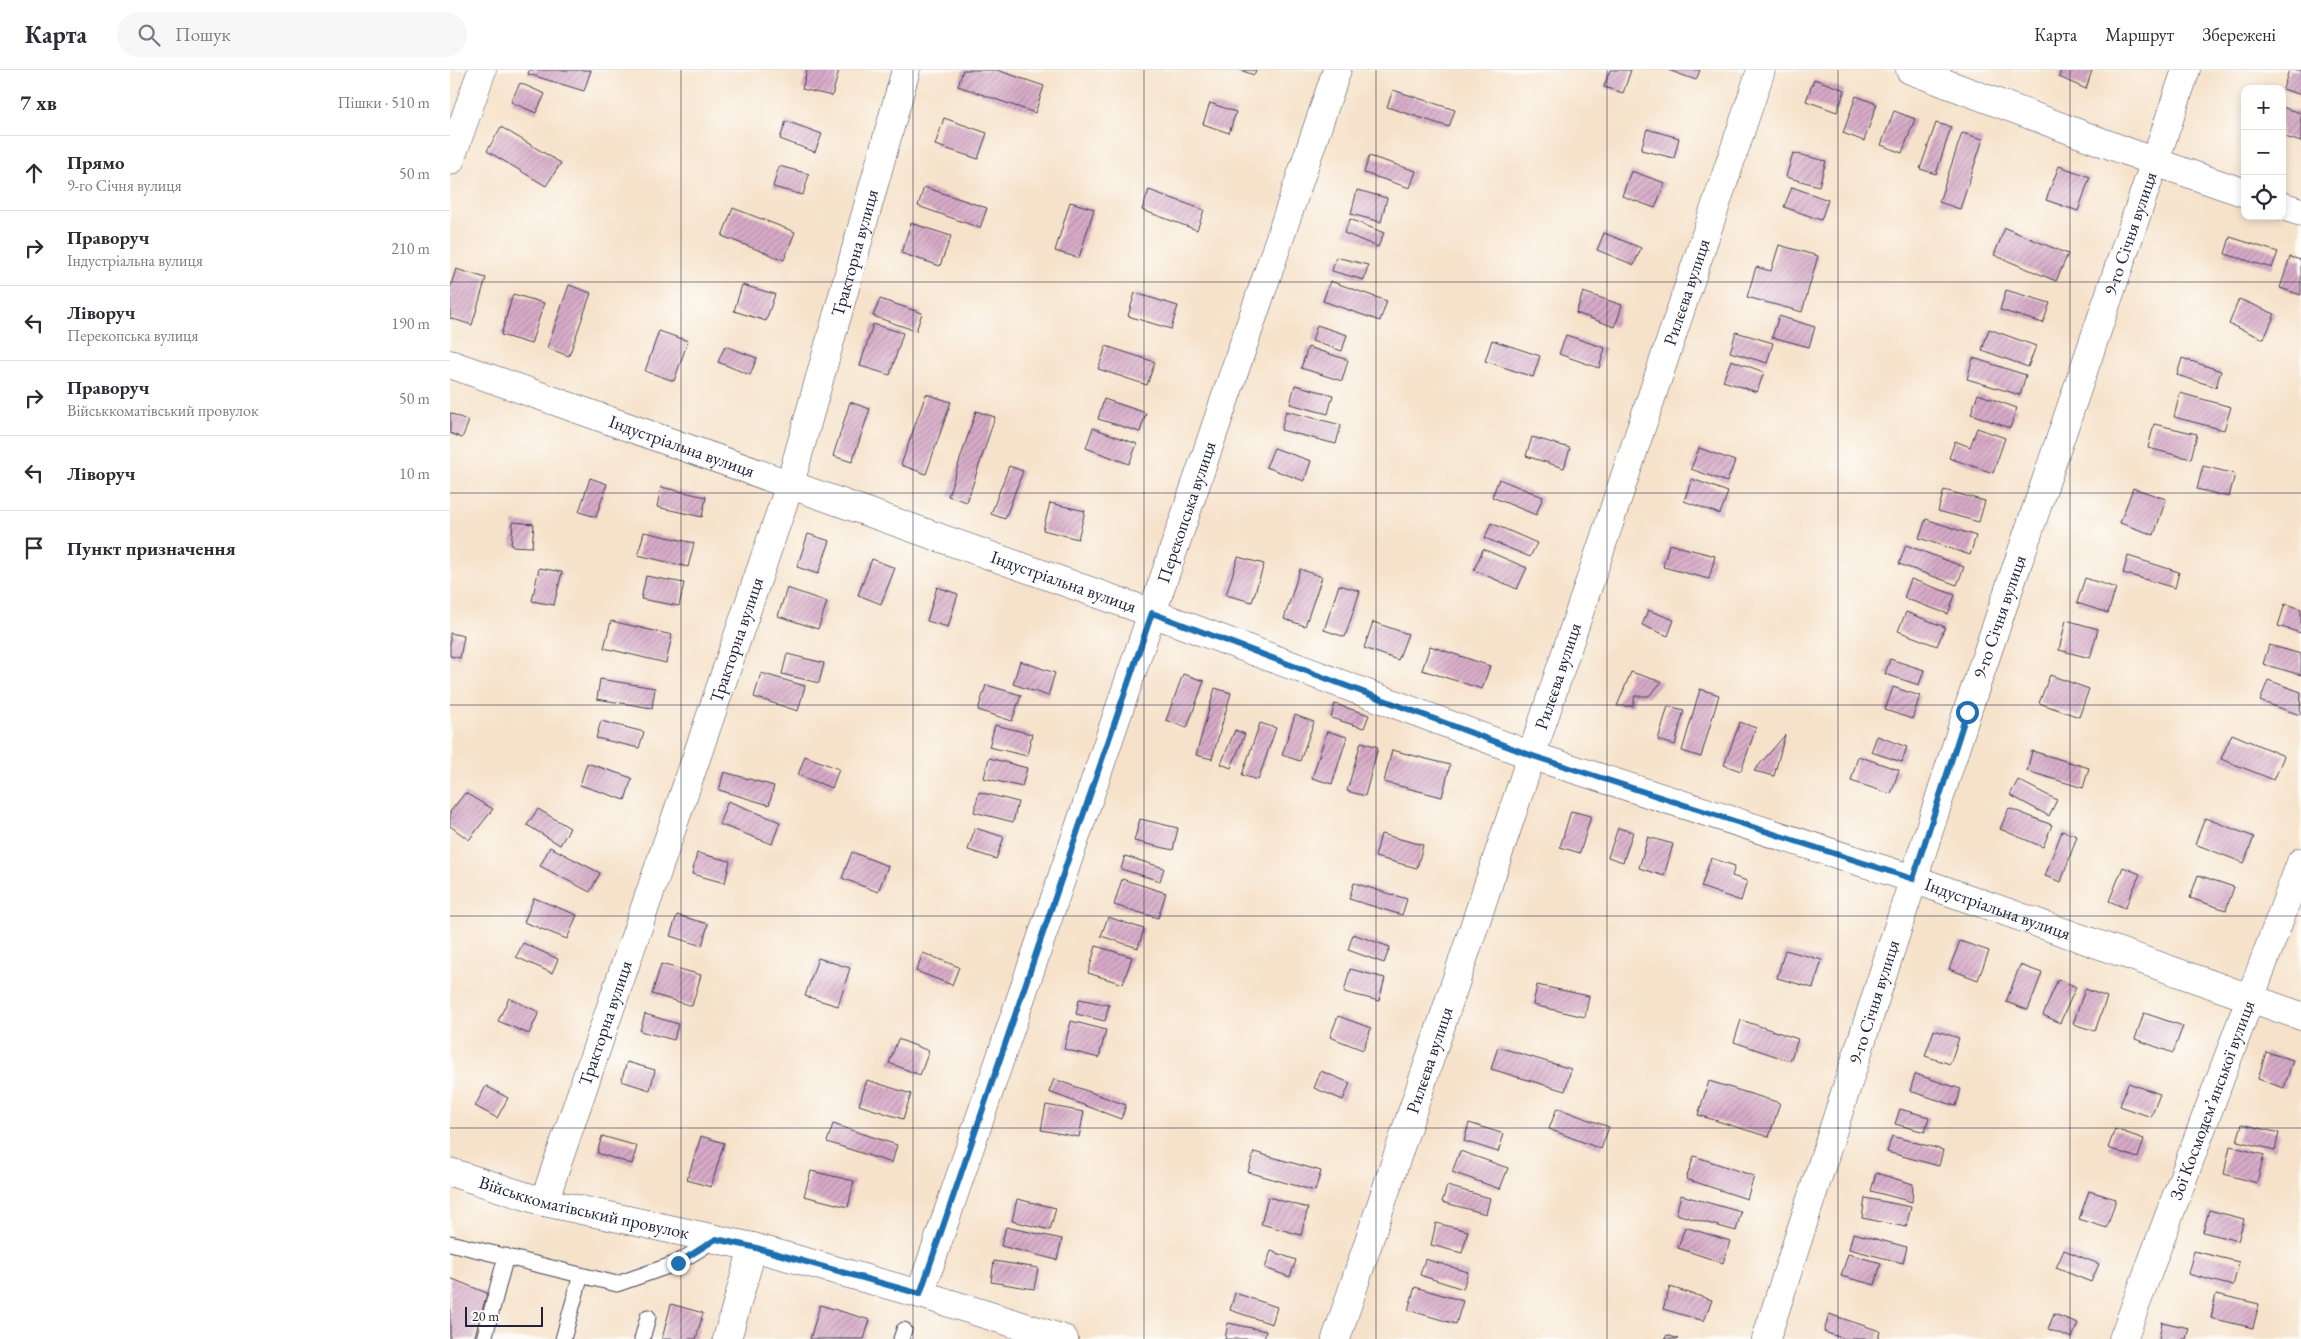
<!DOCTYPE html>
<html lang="uk">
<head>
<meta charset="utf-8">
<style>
  :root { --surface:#fff; --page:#f7f7f7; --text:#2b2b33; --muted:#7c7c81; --line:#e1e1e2 }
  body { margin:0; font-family:"EB Garamond",serif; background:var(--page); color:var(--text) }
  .controls { position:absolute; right:15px; top:15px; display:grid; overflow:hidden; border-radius:10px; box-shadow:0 2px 8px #0003 }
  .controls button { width:45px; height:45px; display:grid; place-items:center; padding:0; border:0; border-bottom:1px solid var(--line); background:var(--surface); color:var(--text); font:25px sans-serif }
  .scale { position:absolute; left:15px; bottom:12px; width:78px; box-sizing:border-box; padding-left:5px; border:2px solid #22223b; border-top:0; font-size:14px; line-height:18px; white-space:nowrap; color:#22223b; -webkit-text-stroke:4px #fdfcf7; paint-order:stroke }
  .stop { position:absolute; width:15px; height:15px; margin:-11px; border:4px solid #1f6fb2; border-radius:50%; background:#fff }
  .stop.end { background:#1f6fb2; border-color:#fff; box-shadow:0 1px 5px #0008 }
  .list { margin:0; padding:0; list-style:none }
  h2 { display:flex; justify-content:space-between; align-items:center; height:65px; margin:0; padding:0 20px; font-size:21px }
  h2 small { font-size:16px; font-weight:400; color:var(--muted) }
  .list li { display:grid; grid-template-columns:32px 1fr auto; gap:15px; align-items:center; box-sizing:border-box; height:75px; padding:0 20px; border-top:1px solid var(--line) }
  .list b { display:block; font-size:19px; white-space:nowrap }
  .list p { margin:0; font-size:16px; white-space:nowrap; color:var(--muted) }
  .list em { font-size:16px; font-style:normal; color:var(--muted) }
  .icon { flex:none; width:28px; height:28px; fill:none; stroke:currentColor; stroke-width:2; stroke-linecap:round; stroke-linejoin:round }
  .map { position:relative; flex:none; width:1851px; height:1269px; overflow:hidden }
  header { display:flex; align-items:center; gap:30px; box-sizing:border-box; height:70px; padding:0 25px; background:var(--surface); border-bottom:1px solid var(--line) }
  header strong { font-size:24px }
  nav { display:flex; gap:28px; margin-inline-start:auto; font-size:18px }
  .search { width:350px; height:45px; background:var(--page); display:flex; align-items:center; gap:12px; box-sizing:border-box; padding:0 18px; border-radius:28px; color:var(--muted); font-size:19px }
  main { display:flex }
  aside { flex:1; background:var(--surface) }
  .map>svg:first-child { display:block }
</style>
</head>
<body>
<header>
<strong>Карта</strong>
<div class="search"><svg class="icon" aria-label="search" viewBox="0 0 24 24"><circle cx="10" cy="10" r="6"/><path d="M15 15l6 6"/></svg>Пошук</div>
<nav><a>Карта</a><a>Маршрут</a><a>Збережені</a></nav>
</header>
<main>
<aside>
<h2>7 хв<small>Пішки · 510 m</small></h2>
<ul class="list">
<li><svg class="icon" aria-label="ahead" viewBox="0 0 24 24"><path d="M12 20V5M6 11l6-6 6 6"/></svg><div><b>Прямо</b><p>9-го Січня вулиця</p></div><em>50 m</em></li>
<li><svg class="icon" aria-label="right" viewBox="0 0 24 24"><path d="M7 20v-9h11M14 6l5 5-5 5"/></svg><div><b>Праворуч</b><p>Індустріальна вулиця</p></div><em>210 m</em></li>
<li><svg class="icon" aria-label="left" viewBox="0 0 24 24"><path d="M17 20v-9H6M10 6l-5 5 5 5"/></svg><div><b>Ліворуч</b><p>Перекопська вулиця</p></div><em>190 m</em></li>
<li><svg class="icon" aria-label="right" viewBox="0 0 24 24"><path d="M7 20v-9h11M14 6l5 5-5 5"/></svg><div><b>Праворуч</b><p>Військкоматівський провулок</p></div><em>50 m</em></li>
<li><svg class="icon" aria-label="left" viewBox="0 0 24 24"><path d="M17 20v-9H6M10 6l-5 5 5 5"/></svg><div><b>Ліворуч</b></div><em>10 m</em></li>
<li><svg class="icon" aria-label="arrive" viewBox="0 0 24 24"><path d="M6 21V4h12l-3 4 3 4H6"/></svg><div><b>Пункт призначення</b></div></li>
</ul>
</aside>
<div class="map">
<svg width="1851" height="1269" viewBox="0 0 1851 1269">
  <defs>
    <pattern id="building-hatch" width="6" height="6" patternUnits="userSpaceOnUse" patternTransform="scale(1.25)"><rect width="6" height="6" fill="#d8abc8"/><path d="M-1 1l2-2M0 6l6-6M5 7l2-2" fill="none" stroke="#af8ba4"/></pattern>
  </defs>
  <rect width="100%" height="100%" fill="#fdfcf7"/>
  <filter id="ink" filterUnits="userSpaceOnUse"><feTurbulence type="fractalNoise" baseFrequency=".02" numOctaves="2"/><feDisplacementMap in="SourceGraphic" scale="10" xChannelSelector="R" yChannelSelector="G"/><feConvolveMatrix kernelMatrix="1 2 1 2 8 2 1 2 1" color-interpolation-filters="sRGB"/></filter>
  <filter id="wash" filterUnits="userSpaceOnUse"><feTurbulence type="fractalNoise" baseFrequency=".0096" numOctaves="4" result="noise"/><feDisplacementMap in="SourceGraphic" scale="20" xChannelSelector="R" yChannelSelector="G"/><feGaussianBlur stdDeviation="1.12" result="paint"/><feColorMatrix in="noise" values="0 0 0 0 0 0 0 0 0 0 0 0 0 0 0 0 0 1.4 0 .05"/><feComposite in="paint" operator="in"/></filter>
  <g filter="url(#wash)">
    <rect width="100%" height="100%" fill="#f6e2ca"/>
    <g id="blocks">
      <!-- building -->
      <path fill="url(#building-hatch)" d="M79,0H141L134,21L78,4Z
        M357,0H389L382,26L352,19Z
        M513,0H547L594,16L585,43L508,16Z
        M790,0H806L804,5Z
        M1160,0H1181L1173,23L1154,17Z
        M1218,0H1250L1246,10Z
        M1611,0H1642L1636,19L1609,7Z
        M1839,0H1851V25L1833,19Z
        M1364,9L1395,20L1387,42L1356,31Z
        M70,13L95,24L86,43L61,32Z
        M943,20L1005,40L999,57L937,37Z
        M1406,26L1427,34L1414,71L1393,63Z
        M760,33L786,42L779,63L753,54Z
        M1832,37L1851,43V72L1832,66Z
        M1444,41L1465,49L1452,83L1431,75Z
        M494,48L537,63L528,89L485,75Z
        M336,51L372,64L365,82L330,69Z
        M1486,53L1501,57L1486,104L1470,99Z
        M51,57L111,93L96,116L37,81Z
        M1197,59L1229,68L1224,88L1191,80Z
        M1512,63L1533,69L1510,139L1489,132Z
        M1343,83L1376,91L1369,116L1336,107Z
        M919,86L966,101L960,118L914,103Z
        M329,96L359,104L353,125L323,117Z
        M1609,96L1640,107L1628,141L1596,130Z
        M1181,101L1215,113L1205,138L1172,126Z
        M474,117L537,138L530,158L468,136Z
        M1342,117L1378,130L1371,150L1334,137Z
        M699,120L754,140L747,160L692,140Z
        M907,120L937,128L931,152L901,144Z
        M620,132L644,139L629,188L605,181Z
        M283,138L345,162L334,190L272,166Z
        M900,149L934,163L928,177L894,163Z
        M461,153L501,166L490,196L451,183Z
        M1555,158L1618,184L1606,211L1544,185Z
        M1154,163L1191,178L1184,195L1147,180Z
        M1780,167L1828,182L1822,198L1775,184Z
        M1329,175L1368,186L1352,242L1297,227L1306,197L1321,201Z
        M886,187L918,195L914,210L882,201Z
        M1840,187L1851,190V225L1830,218Z
        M6,199L36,208L22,255L0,248V218Z
        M880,211L937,231L930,251L873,231Z
        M119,215L141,223L119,286L97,278Z
        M292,215L325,224L316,251L284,241Z
        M1556,220L1600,233L1593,253L1550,240Z
        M1133,222L1172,235L1165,257L1126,243Z
        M685,223L728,236L721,259L678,246Z
        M63,224L94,233L81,274L51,265Z
        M430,229L472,243L466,261L423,246Z
        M1789,229L1825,244L1814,269L1779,254Z
        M1329,246L1365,257L1359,277L1322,267Z
        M423,254L453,263L440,305L410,296Z
        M867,255L897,265L892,281L862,271Z
        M1539,259L1586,276L1578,297L1532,280Z
        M209,261L238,271L224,311L195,301Z
        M1286,262L1323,273L1317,293L1280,282Z
        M1116,265L1155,278L1149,298L1109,284Z
        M1042,270L1090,286L1083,307L1035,291Z
        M275,276L307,288L300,305L268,292Z
        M656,276L705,292L697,315L648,299Z
        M858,277L898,290L892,311L851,298Z
        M1523,288L1576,305L1570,325L1517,309Z
        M1732,288L1771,301L1766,317L1727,305Z
        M1281,290L1314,302L1307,322L1273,311Z
        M845,315L883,325L878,344L840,334Z
        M1730,323L1781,337L1774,360L1724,347Z
        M476,324L501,332L476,404L451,395Z
        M1528,324L1567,338L1560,358L1521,344Z
        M654,329L696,343L690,362L648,349Z
        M400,332L420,339L402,392L383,386Z
        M526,341L545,347L517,432L498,426Z
        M836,341L891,355L886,374L831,360Z
        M0,343L19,351L12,368L0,363Z
        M1704,354L1747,364L1741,389L1698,378Z
        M643,358L687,374L679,394L636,378Z
        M1527,358L1555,368L1543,403L1499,388L1505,371L1520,377Z
        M1082,367L1120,378L1114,398L1076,386Z
        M824,378L861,391L854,411L816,397Z
        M1249,378L1285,391L1277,412L1241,399Z
        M559,396L573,401L555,449L541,444Z
        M1753,396L1785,404L1779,427L1747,419Z
        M140,408L157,414L146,447L129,442Z
        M1049,409L1093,427L1086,445L1042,427Z
        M1242,409L1278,422L1270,444L1234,431Z
        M211,417L256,427L252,447L207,437Z
        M1683,418L1716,429L1704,465L1670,453Z
        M1494,420L1535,431L1529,452L1488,441Z
        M600,433L635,441L628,469L593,460Z
        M1476,449L1526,466L1520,485L1469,468Z
        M63,452L84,454L82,477L61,476Z
        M1041,453L1087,473L1080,487L1035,468Z
        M194,462L244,473L238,497L188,485Z
        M358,464L380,471L368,504L347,497Z
        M1219,474L1265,486L1259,509L1213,497Z
        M1456,475L1514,497L1507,515L1449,494Z
        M1033,479L1077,498L1067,519L1024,500Z
        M1678,486L1729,502L1725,518L1673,503Z
        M788,487L814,494L802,532L776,525Z
        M422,489L445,498L431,534L408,525Z
        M89,498L112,502L104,535L82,531Z
        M850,499L872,507L855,556L834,549Z
        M196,506L234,513L229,536L191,529Z
        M1635,508L1666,518L1658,543L1627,533Z
        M1461,509L1505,525L1498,544L1454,528Z
        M889,515L910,521L895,567L874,560Z
        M487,517L508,524L498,557L477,551Z
        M337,518L377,532L368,559L328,546Z
        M1835,534L1851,539V563L1828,556Z
        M1198,540L1224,550L1218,566L1192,555Z
        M1456,542L1495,557L1487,576L1448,561Z
        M1616,550L1648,559L1640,588L1609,580Z
        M161,551L222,565L216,593L154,578Z
        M923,552L958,564L948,590L914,578Z
        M0,563L14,566L10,588L0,586Z
        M1819,575L1851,584V605L1813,594Z
        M980,576L1040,596L1032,619L972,600Z
        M337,584L374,593L369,613L332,604Z
        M1440,589L1474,600L1469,615L1435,604Z
        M570,591L605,603L598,626L563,614Z
        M1181,602L1212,612L1199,626H1185L1183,636H1167Z
        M311,603L355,616L348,641L304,627Z
        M733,604L754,611L737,658L716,650Z
        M1600,605L1639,619L1629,647L1589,633Z
        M150,609L205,618L202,638L147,629Z
        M1818,610L1851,622L1850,645L1810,631Z
        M536,615L571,625L562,651L528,640Z
        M1443,617L1470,626L1462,649L1435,640Z
        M765,618L781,623L762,689L746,685Z
        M1250,619L1269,625L1251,687L1232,681Z
        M885,634L919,645L914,658L881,648Z
        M1218,636L1234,640L1225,675L1208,670Z
        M845,645L864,652L850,691L832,685Z
        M151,651L194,662L189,678L146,668Z
        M1290,652L1306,658L1291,701L1274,695Z
        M810,653L826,658L808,710L792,705Z
        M545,655L582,664L577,686L539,677Z
        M785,660L795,664L781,698L771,694Z
        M877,661L897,667L882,714L862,708Z
        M1782,664L1834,686L1824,710L1771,689Z
        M1335,665L1324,706L1304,701Z
        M1427,666L1457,677L1452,692L1421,682Z
        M911,672L928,677L915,726L897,721Z
        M942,680L1000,695L992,727L934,712Z
        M1582,681L1639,698L1633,718L1577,701Z
        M355,686L389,699L382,718L348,705Z
        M1408,686L1449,700L1441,724L1401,711Z
        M539,688L577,698L572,717L534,708Z
        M137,693L182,708L175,730L130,715Z
        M274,702L324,716L319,735L269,720Z
        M1568,710L1607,730L1599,746L1560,725Z
        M529,722L568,732L563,752L524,742Z
        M15,723L43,739L19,770L0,756V742Z
        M278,731L330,752L322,774L269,754Z
        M1559,738L1602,755L1593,777L1550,759Z
        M88,739L120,758L110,775L77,755Z
        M1121,741L1141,746L1130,783L1110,777Z
        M1755,748L1804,767L1794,793L1745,774Z
        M690,749L728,758L723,780L684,771Z
        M525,758L554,767L546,789L518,780Z
        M1168,758L1183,762L1173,792L1158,787Z
        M1612,761L1627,766L1611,812L1595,806Z
        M931,764L973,775L967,798L925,787Z
        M1198,767L1223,774L1214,806L1189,798Z
        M100,777L150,803L140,822L90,796Z
        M402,782L438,796L428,822L392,808Z
        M247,783L280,791L275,813L242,804Z
        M675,786L714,798L710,811L671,799Z
        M1261,788L1285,796L1282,806L1297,811L1291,831L1251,817Z
        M1673,797L1690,804L1675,838L1659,831Z
        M1748,805L1784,817L1776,840L1740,828Z
        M672,809L716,823L708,848L664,835Z
        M904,813L957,829L952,845L899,829Z
        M84,828L127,845L117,869L74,852Z
        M227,845L258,854L252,876L220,866Z
        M658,847L694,859L688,878L651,866Z
        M903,864L940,877L934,893L898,880Z
        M1510,871L1539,881L1528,910L1499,899Z
        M73,873L108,889L102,903L66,887Z
        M646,876L682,887L673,914L638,903Z
        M1335,880L1372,890L1363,918L1327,908Z
        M473,883L509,897L502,915L466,901Z
        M368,888L400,898L388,936L355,926Z
        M211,894L251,905L242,936L202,924Z
        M1570,895L1592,903L1578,940L1556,932Z
        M900,899L935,908L929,931L894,922Z
        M1608,909L1626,917L1610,953L1593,945Z
        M1087,915L1139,926L1135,947L1083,935Z
        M1635,919L1657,927L1645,961L1623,954Z
        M59,928L89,942L79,964L48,951Z
        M629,929L659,935L655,951L626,944Z
        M1694,943L1733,956L1723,983L1685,969Z
        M195,944L228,954L224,970L190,961Z
        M888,946L921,958L913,980L880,967Z
        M1291,950L1348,969L1340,991L1284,972Z
        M621,951L656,960L649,988L614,979Z
        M1484,960L1509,968L1500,994L1475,986Z
        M448,969L479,981L470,1005L439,993Z
        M1048,977L1121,999L1115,1021L1041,999Z
        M1816,982L1843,990L1834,1018L1808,1009Z
        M177,992L205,1000L200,1020L171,1011Z
        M871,1001L900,1013L893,1030L864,1018Z
        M1465,1004L1511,1019L1506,1036L1460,1021Z
        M604,1009L676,1035L671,1049L599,1022Z
        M417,1010L461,1024L453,1049L409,1035Z
        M1259,1011L1330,1033L1319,1067L1248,1045Z
        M1678,1013L1710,1024L1701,1047L1670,1036Z
        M36,1016L58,1028L47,1048L25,1036Z
        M596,1035L634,1042L629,1067L591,1060Z
        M1107,1038L1159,1057L1151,1079L1099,1059Z
        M1450,1039L1479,1047L1475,1062L1445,1054Z
        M1019,1053L1054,1064L1048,1082L1014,1071Z
        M383,1054L447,1075L442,1093L377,1072Z
        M1792,1054L1829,1063L1825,1080L1787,1071Z
        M1665,1059L1694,1069L1688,1088L1658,1078Z
        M152,1066L187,1076L182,1094L147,1083Z
        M251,1066L274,1073L261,1117L237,1110Z
        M1442,1066L1493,1080L1489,1096L1437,1082Z
        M1780,1076L1814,1085L1807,1113L1774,1104Z
        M1010,1081L1058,1098L1050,1119L1002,1102Z
        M804,1082L871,1101L865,1121L798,1102Z
        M1244,1086L1304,1106L1297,1129L1236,1109Z
        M361,1101L404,1111L398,1137L354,1126Z
        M1426,1103L1463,1114L1462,1132L1421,1121Z
        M997,1116L1040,1128L1036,1144L992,1132Z
        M1639,1121L1666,1129L1657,1158L1629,1149Z
        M1231,1125L1291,1142L1286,1161L1226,1144Z
        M818,1127L858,1138L851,1165L811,1154Z
        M1415,1128L1461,1137L1456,1157L1412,1148Z
        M567,1129L606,1138L600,1160L562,1151Z
        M1759,1140L1794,1149L1788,1171L1753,1162Z
        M986,1153L1018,1161L1012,1183L981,1175Z
        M556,1157L612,1169L607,1190L551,1176Z
        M1235,1157L1280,1171L1273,1193L1228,1178Z
        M1403,1163L1457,1177L1453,1193L1399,1179Z
        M1614,1180L1649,1194L1641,1212L1606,1198Z
        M821,1181L846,1190L840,1207L815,1198Z
        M1744,1181L1789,1192L1783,1216L1738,1204Z
        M1398,1184L1431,1193L1425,1215L1391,1206Z
        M975,1189L1018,1202L1013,1219L970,1205Z
        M544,1191L588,1198L584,1219L541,1212Z
        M0,1208L37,1223L24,1269H0Z
        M965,1217L1013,1231L1006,1254L958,1240Z
        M1220,1217L1262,1230L1254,1251L1213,1239Z
        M785,1223L827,1237L822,1254L780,1240Z
        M1766,1224L1809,1234L1803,1258L1761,1248Z
        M221,1234L253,1243L246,1269H212Z
        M370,1235L420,1250L414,1269H360Z
        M1379,1244L1430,1261L1428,1269H1395L1374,1262Z
        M1604,1244L1628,1253L1622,1268L1598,1259Z
        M1712,1252L1739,1258L1736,1269H1709Z
        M778,1253L816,1261L814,1269H775Z
        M1217,1265L1229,1269H1215Z"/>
    </g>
  </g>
  <g filter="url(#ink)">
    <use href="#blocks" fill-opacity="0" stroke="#423f50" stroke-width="1"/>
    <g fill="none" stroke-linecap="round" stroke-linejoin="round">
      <!-- lane casing -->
      <g stroke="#423f50" stroke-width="17">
        <path id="lane" d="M0,1173L167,1214L227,1193L266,1169
          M34,1269L56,1186
          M113,1269L131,1205
          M192,1269L198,1247
          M451,1269L454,1260"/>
      </g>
      <!-- street casing -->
      <g stroke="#423f50" stroke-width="29">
        <g id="street">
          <path d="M1460,0L1705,92L1795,123"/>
          <path d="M0,91L32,0"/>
          <path d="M1832,136L1851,142"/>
          <path id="s1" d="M0,294L702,543L1083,686L1463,809L1851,946"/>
          <path id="s2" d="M0,1102L94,1132L303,1177L470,1224L614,1269"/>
          <path id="s3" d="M94,1132L340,414L456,0"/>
          <path id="s4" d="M470,1224L887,0"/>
          <path d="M277,1269L303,1177"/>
          <path id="s5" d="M886,1269L1311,0"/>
          <path id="s6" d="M1316,1269L1517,642L1736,0"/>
          <path id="s7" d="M1673,1269L1851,792"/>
        </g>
      </g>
      <!-- lane -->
      <use href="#lane" stroke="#fff" stroke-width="15"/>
      <!-- street -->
      <use href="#street" stroke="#fff" stroke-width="28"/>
    </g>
  </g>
  <g fill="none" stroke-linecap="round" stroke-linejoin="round" filter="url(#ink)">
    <!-- route -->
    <path stroke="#1f6fb2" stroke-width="6" d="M228,1193L266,1169L303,1177L470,1224L702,543L1083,686L1463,809L1517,642"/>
  </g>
  <!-- grid -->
  <path fill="none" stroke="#22223b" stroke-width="1" stroke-opacity="0.55" d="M231,0V1269M463,0V1269M694,0V1269M926,0V1269M1157,0V1269M1388,0V1269M1620,0V1269M0,212H1851M0,423H1851M0,635H1851M0,846H1851M0,1058H1851"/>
  <g text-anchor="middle" stroke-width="5" stroke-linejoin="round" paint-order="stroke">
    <!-- street labels -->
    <g font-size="18" fill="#22223b" stroke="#fdfcf7">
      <text dy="6" stroke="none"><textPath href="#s6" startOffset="1164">9-го Січня вулиця</textPath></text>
      <text dy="6" stroke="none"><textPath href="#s3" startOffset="999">Тракторна вулиця</textPath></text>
      <text dy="6" stroke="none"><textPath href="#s5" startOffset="1104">Рилєєва вулиця</textPath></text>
      <text dy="6" stroke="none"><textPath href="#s1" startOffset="246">Індустріальна вулиця</textPath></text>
      <text dy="6" stroke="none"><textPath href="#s4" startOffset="826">Перекопська вулиця</textPath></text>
      <text dy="6" stroke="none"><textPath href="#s1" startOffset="651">Індустріальна вулиця</textPath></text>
      <text dy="6" stroke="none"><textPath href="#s6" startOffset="759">9-го Січня вулиця</textPath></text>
      <text dy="6" stroke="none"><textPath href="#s3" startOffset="594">Тракторна вулиця</textPath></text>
      <text dy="6" stroke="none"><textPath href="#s5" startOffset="699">Рилєєва вулиця</textPath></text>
      <text dy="6" stroke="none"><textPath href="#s1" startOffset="1641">Індустріальна вулиця</textPath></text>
      <text dy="6" stroke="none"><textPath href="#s6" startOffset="354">9-го Січня вулиця</textPath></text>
      <text dy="6" stroke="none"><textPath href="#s3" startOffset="189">Тракторна вулиця</textPath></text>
      <text dy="6" stroke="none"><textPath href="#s5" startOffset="294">Рилєєва вулиця</textPath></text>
      <text dy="6" stroke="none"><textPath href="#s7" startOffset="255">Зої Космодем’янської вулиця</textPath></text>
      <text dy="6" stroke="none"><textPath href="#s2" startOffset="139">Військкоматівський провулок</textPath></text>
    </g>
  </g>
</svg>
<div class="controls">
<button>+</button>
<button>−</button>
<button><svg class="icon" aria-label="locate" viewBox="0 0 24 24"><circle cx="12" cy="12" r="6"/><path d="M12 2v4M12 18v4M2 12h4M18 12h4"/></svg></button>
</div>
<div class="scale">20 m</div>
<div class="stop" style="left:1517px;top:642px"></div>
<div class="stop end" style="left:228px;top:1193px"></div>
</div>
</main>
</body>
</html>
